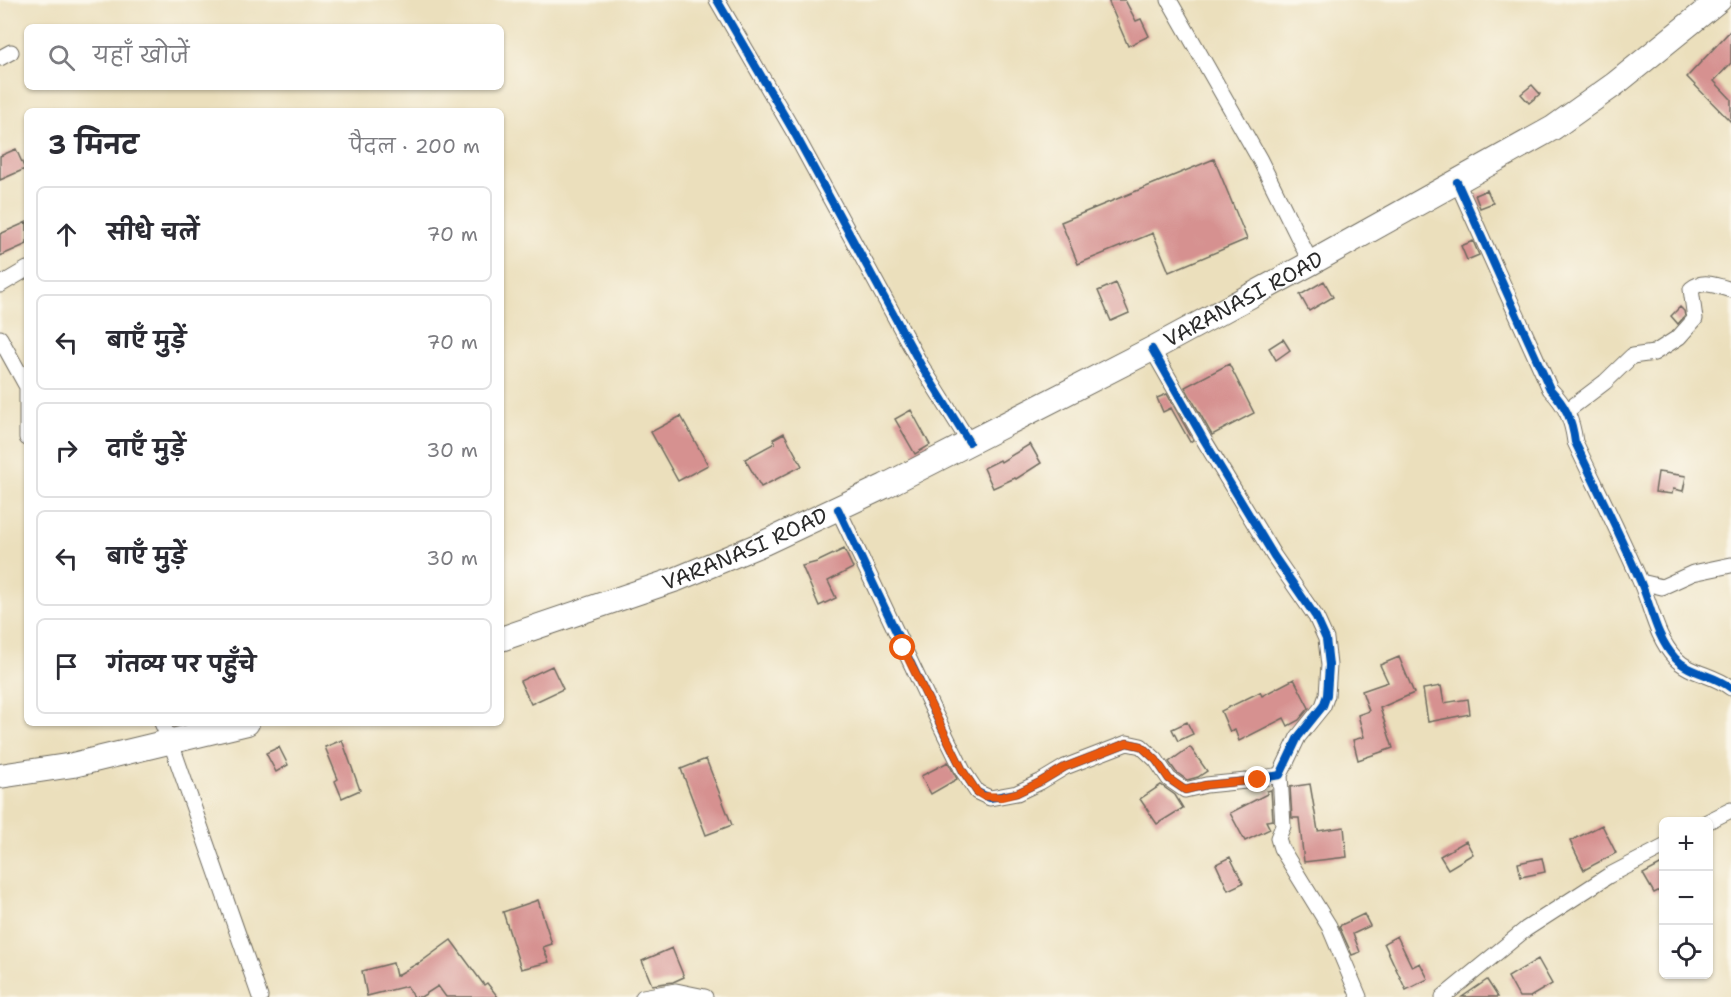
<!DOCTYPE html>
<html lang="hi">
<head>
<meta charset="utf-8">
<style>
  :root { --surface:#fff; --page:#f2f2f3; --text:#2b2b33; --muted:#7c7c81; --line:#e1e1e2 }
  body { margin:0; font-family:"Shantell Sans","Playpen Sans Deva",sans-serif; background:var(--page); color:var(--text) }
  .controls { position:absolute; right:18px; bottom:18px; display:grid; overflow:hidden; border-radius:9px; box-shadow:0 2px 4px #0004 }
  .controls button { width:54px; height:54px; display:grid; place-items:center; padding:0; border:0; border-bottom:2px solid var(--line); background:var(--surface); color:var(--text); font:30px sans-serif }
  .stop { position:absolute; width:18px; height:18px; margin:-14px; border:4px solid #ea580c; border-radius:50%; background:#fff }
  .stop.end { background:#ea580c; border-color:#fff; box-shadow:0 2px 6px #0008 }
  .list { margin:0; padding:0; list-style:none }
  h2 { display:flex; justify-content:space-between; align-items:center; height:78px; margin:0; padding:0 24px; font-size:26px }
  h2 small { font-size:20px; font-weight:400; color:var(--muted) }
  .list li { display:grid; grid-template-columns:39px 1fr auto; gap:18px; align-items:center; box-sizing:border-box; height:96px; margin:0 12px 12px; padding:0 12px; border:2px solid var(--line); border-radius:9px }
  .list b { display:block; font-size:22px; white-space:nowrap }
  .list em { font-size:20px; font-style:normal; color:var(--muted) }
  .icon { flex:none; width:33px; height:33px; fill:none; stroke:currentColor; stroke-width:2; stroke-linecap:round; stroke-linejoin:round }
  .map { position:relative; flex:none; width:1731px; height:997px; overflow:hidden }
  .search { position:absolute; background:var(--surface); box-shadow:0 2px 4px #0004; left:24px; top:24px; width:480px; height:66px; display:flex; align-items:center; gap:15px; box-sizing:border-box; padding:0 21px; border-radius:9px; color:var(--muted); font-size:22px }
  .panel { position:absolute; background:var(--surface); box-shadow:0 2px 4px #0004; left:24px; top:108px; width:480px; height:618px; border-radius:9px }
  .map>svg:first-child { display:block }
</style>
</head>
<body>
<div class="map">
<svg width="1731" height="997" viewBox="0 0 1731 997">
  <rect width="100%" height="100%" fill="#fbf7ec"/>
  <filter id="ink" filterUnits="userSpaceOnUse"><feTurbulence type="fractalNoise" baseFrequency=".0167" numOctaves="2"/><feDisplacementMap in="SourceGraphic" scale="12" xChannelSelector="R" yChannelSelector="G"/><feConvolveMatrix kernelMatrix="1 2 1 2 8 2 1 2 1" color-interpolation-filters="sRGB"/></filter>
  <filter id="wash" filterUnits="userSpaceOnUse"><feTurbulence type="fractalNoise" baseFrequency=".008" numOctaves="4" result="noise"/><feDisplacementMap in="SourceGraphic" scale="24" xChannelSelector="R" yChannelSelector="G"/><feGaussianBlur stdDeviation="1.35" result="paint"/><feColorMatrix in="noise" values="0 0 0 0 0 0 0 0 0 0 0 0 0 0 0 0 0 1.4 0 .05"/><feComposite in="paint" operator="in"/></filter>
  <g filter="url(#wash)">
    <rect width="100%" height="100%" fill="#ebdfbc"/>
    <g id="blocks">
      <!-- building -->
      <path fill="#d69190" d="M1108,0H1125L1136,21L1141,19L1149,36L1128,46Z
        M1731,30V63L1714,81L1731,99V122L1687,77Z
        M1532,85L1540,94L1529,103L1521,94Z
        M16,149L25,169L0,180V156Z
        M1214,159L1247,239L1169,272L1153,233L1078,264L1061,222Z
        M1487,190L1493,203L1480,208L1475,195Z
        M27,222V244L0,256V234Z
        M1473,241L1479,255L1467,260L1461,246Z
        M1324,281L1333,297L1309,311L1300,295Z
        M1116,283L1129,313L1111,321L1098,291Z
        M1680,307L1684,311L1685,316L1678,324L1671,316Z
        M1283,339L1290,350L1276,360L1269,348Z
        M1229,364L1254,413L1212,435L1185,387Z
        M1167,394L1193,440L1190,442L1171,408L1163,412L1157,398Z
        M911,410L930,445L915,454L895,419Z
        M681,416L708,465L678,481L651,432Z
        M784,433L802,466L761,487L745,459L775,443L773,439Z
        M1030,444L1041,463L1016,479L1015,478L993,488L984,468L1000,460L1001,462Z
        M1658,472L1686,476L1683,491L1673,489L1672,494L1655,492Z
        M844,549L853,568L828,581L836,598L819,606L802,566L817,562Z
        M1399,657L1414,693L1380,708L1393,748L1358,760L1353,740L1364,737L1358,715L1369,711L1362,691L1388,682L1380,665Z
        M552,666L563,689L531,704L520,681Z
        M1294,679L1309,708L1299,720L1288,726L1284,718L1239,741L1235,730L1230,732L1221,711L1260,692L1262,696Z
        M1441,686L1444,703L1468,699L1470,714L1428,722L1423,689Z
        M1187,722L1193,734L1178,741L1172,729Z
        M342,740L360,790L342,798L335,781L338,779L325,747Z
        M279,747L288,765L276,772L266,753Z
        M1190,747L1207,771L1198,777L1187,780L1176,772L1169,762Z
        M706,759L732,825L706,835L681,769Z
        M948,762L957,779L931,794L921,776Z
        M1310,784L1318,831L1344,827L1347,857L1304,862L1299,818H1292L1290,787Z
        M1161,785L1175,795L1183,808L1157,824L1140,799Z
        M1271,790L1273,820L1266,821L1270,829L1245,841L1230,813L1267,794V791Z
        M1602,825L1616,853L1584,870L1570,841Z
        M1466,841L1473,854L1448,869L1440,856Z
        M1230,857L1243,883L1228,890L1216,864Z
        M1542,858L1545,872L1521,877L1518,863Z
        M1664,863V888L1654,893L1643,874Z
        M538,900L552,944L543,947L549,962L521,969L503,912Z
        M1364,914L1370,926L1353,934L1360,952L1352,955L1339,926Z
        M1397,936L1412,967L1420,963L1428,979L1406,990L1384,943Z
        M451,940L484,985L487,983L498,997H446L438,986L421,997H414L407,986L367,996L362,971L393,963L396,976L418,963V964Z
        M672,948L684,977L673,982L652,985L642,961Z
        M1538,959L1552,984L1530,997H1519L1508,977Z
        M1487,980L1498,997H1462Z"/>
    </g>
  </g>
  <g filter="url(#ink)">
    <use href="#blocks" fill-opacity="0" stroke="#6e6a5e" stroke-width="1.5"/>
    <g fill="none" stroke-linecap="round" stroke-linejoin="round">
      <!-- minor casing -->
      <g stroke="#6e6a5e" stroke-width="17">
        <path id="minor" d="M717,0L795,134L922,367L969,442
          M1169,0L1260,160L1311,263
          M0,58L11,52
          M1457,182L1550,389C1566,406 1572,419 1575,442C1597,489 1621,536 1641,583C1652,609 1656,637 1675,658C1690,674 1713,674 1731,688
          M0,285L27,269
          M0,338L27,387V438
          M1568,410L1605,382L1632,356L1654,353L1679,337L1695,319L1691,289C1703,279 1718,286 1731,290
          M838,509L935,714L963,771L977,792L990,798L1017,793L1040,782L1065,767L1127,743L1141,746L1156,760L1169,779L1185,790L1206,785L1246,781L1280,775L1298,737L1323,706L1327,695L1329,665L1326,639L1316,617L1274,556L1204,440L1152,349
          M1641,582L1662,587L1693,573L1731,565
          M162,723L171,743L260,997
          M1280,775L1283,826L1278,838L1281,848L1329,926L1359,997
          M1707,822L1731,810
          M643,997L676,991L705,997
          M1443,997L1526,929L1608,876L1664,847"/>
      </g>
      <!-- trunk casing -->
      <g stroke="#6e6a5e" stroke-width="26">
        <g id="trunk">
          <path id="s1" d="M501,639L677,579L764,543L885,486L1152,349L1311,263L1553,128L1615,84L1719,0"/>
          <path d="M0,776L73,765L247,723"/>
        </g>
      </g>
      <!-- minor -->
      <use href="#minor" stroke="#fff" stroke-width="15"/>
      <!-- trunk -->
      <use href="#trunk" stroke="#fff" stroke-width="24"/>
      <!-- cycleway casing -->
      <g stroke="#fbf7ec" stroke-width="11">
        <path id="cycleway" d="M717,0L795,134L922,367L969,442
          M1457,182L1550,389C1566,406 1572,419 1575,442C1597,489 1621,536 1641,583C1652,609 1656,637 1675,658C1690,674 1713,674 1731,688
          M838,509L935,714L963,771L977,792L990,798L1017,793L1040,782L1065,767L1127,743L1141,746L1156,760L1169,779L1185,790L1206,785L1246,781L1280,775L1298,737L1323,706L1327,695L1329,665L1326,639L1316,617L1274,556L1204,440L1152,349"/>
      </g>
      <!-- cycleway -->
      <use href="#cycleway" stroke="#0057b8" stroke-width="8"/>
    </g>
  </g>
  <g fill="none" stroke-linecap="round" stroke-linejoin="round" filter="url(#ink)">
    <!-- route -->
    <path stroke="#ea580c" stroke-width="8" d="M903,648L963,771L977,792L983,796L1001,797L1017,793L1040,782L1065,767L1127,743L1141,746L1156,760L1169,779L1185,790L1206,785L1258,780"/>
  </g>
  <g text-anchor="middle" stroke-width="4.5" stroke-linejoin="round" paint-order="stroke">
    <!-- street labels -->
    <g font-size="21" fill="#2b2b2b" stroke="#fbf7ec">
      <text dy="7" stroke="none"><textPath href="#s1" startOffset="818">VARANASI ROAD</textPath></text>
      <text dy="7" stroke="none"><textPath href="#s1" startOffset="260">VARANASI ROAD</textPath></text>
    </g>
  </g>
</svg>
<div class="controls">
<button>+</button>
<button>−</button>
<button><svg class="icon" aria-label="locate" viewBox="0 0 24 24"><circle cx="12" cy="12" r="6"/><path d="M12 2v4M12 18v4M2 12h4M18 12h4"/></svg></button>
</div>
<div class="stop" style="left:903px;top:648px"></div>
<div class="stop end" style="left:1258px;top:780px"></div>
<div class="search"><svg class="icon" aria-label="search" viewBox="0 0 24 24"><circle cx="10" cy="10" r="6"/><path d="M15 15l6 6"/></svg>यहाँ खोजें</div>
<section class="panel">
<h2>3 मिनट<small>पैदल · 200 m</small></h2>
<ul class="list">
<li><svg class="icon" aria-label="ahead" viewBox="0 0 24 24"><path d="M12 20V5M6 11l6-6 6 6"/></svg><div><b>सीधे चलें</b></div><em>70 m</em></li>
<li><svg class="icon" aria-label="left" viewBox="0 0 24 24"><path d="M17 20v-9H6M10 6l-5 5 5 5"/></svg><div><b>बाएँ मुड़ें</b></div><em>70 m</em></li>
<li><svg class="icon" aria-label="right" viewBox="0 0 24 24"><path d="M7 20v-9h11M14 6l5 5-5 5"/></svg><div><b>दाएँ मुड़ें</b></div><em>30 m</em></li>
<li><svg class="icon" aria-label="left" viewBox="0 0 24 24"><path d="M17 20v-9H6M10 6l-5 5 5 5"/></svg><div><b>बाएँ मुड़ें</b></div><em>30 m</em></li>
<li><svg class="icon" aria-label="arrive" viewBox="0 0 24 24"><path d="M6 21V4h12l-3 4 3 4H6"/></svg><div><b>गंतव्य पर पहुँचे</b></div></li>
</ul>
</section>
</div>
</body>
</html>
